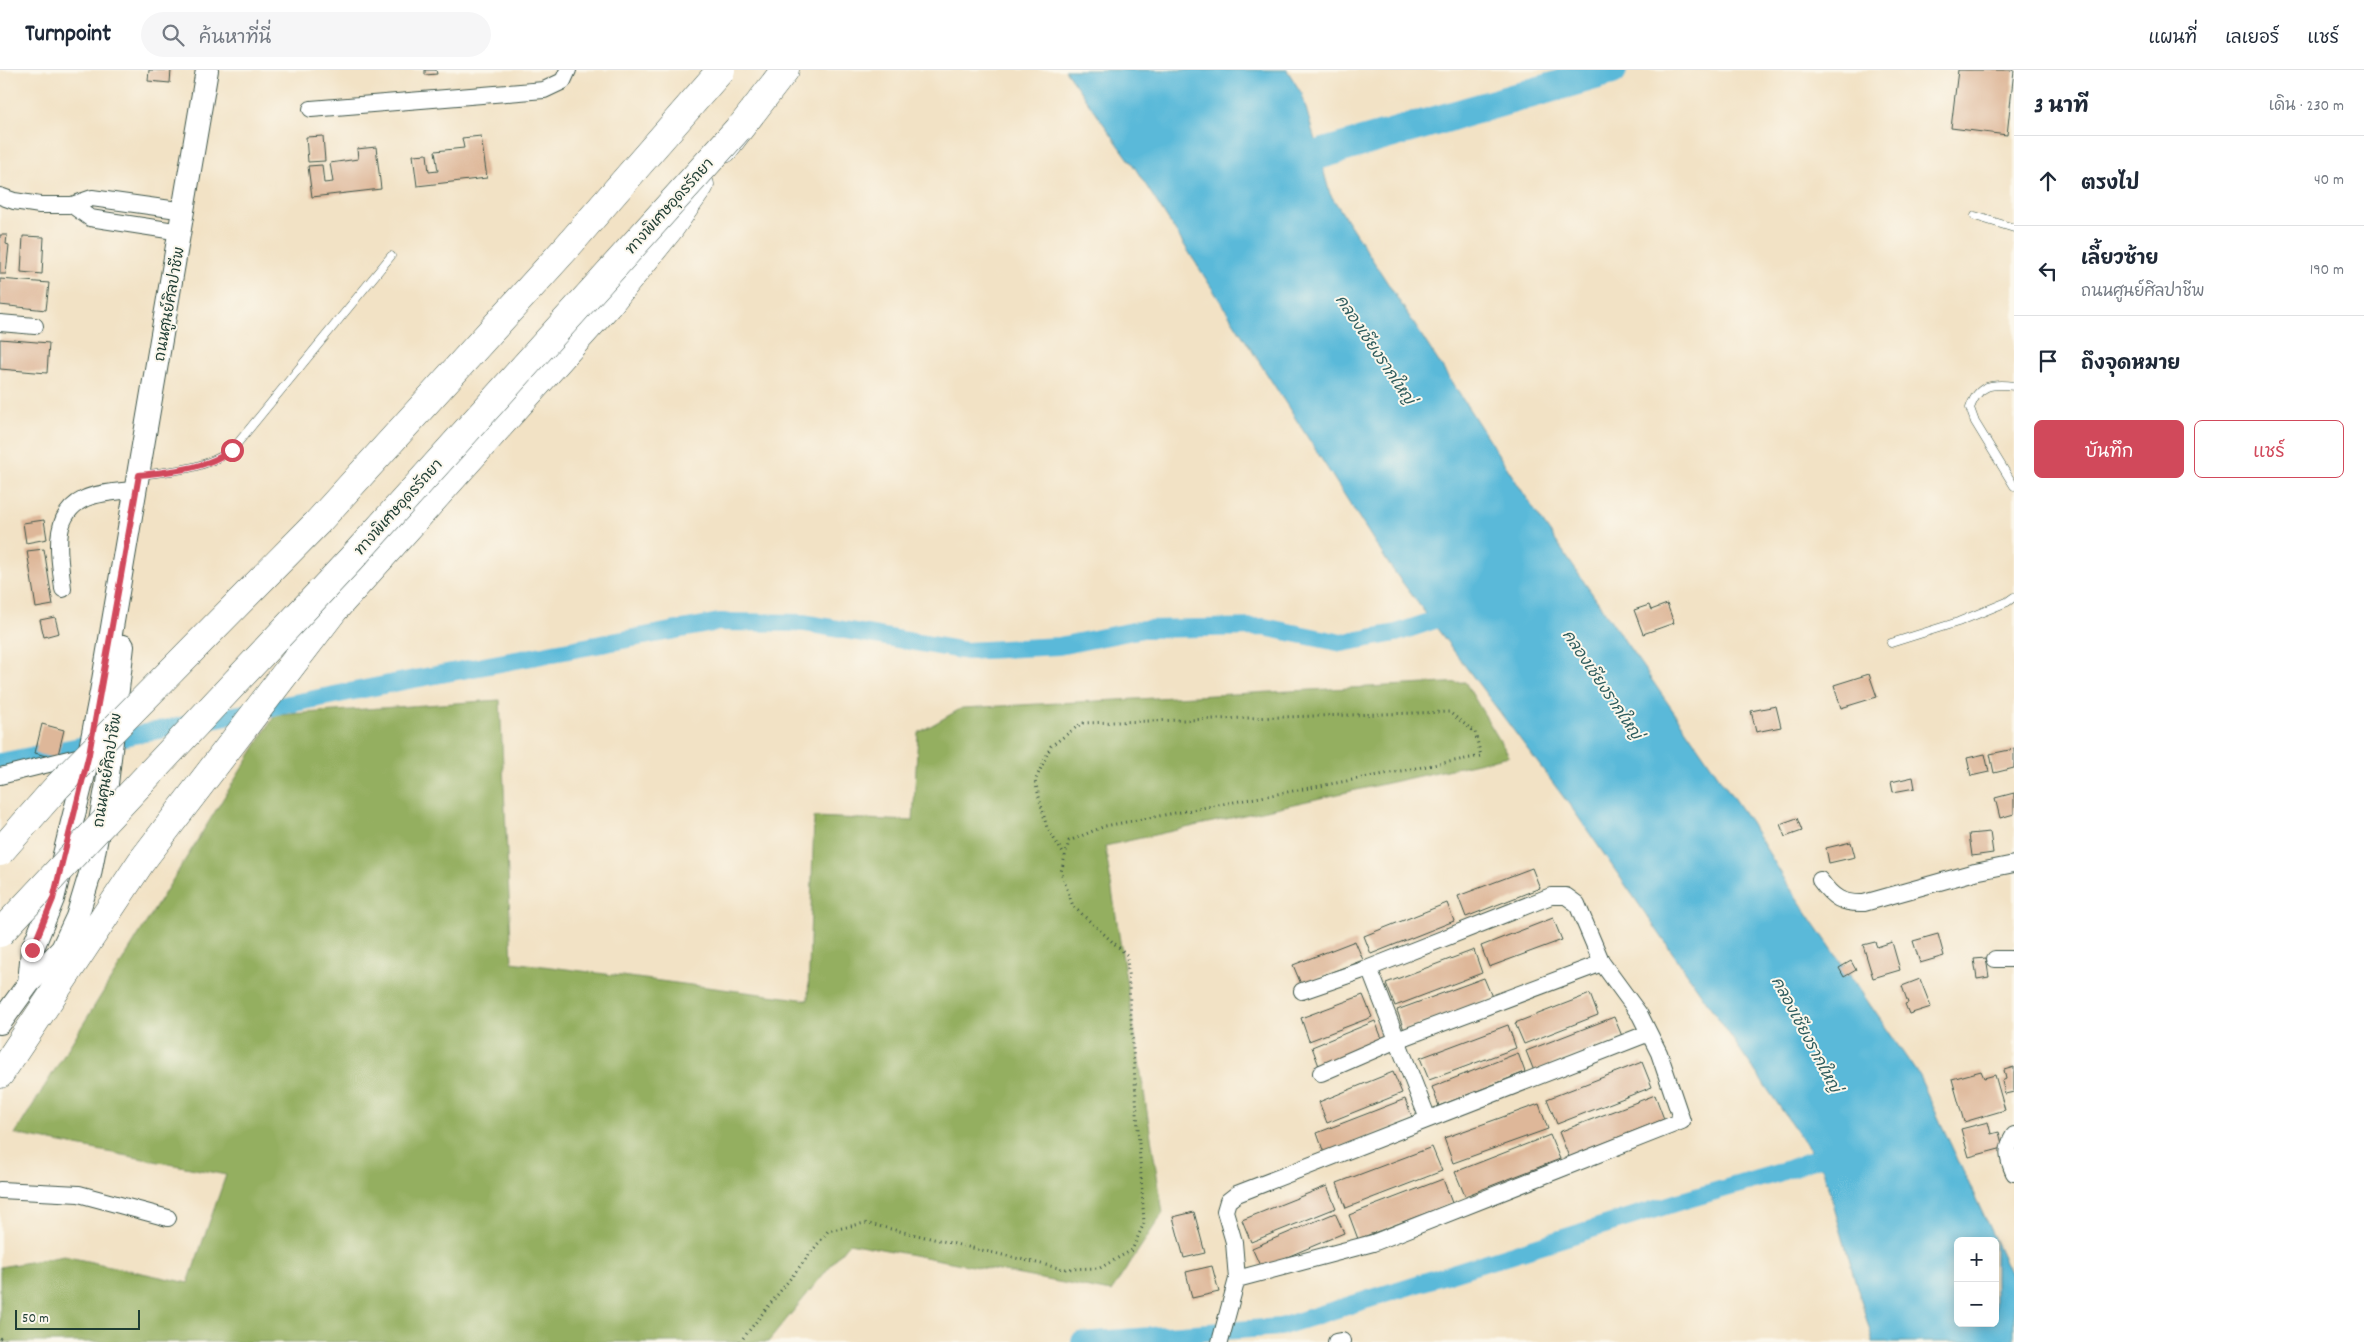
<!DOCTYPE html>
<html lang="th">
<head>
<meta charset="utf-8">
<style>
  :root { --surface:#fff; --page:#f6f6f7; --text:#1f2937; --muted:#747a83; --line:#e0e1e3; --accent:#d1495b }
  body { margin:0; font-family:Dekko,"Playpen Sans Thai",sans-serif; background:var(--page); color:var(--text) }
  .controls { position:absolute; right:15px; bottom:15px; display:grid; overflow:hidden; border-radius:8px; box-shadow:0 2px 12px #0003 }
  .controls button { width:45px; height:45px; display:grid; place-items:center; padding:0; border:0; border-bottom:1px solid var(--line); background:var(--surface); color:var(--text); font:25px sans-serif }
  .scale { position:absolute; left:15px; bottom:12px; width:125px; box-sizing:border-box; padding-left:5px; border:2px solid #1f3d34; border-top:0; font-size:14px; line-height:18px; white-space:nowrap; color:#1f3d34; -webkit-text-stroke:4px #fbf7ec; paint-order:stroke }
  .stop { position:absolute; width:15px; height:15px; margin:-11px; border:4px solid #d1495b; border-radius:50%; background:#fff }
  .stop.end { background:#d1495b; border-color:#fff; box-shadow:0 1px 5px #0008 }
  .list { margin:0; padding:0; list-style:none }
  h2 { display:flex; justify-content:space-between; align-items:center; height:65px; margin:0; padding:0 20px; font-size:21px }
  h2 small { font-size:16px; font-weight:400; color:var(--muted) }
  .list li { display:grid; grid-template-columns:32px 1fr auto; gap:15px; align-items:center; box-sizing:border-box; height:90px; padding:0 20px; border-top:1px solid var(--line) }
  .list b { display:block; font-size:19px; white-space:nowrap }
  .list p { margin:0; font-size:16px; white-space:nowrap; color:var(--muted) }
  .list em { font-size:16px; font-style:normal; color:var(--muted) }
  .actions { display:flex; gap:10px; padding:15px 20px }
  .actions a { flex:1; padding:11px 0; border:1px solid var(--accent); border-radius:8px; text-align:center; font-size:18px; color:var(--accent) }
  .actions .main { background:var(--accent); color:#fff }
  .icon { flex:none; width:28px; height:28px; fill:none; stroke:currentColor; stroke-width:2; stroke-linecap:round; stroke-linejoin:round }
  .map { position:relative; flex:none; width:2014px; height:1272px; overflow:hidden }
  header { display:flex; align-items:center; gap:30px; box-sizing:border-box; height:70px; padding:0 25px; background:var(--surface); border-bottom:1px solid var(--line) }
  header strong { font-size:24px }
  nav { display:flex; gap:28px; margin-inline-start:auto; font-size:18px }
  .search { width:350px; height:45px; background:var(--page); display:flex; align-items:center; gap:12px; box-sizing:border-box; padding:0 18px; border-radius:28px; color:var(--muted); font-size:19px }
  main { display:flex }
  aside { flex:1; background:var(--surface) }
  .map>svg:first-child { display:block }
</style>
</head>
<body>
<header>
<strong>Turnpoint</strong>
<div class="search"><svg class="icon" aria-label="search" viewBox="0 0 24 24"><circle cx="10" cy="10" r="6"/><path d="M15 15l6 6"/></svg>ค้นหาที่นี่</div>
<nav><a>แผนที่</a><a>เลเยอร์</a><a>แชร์</a></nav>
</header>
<main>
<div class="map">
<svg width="2014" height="1272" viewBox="0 0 2014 1272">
  <rect width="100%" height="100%" fill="#fbf7ec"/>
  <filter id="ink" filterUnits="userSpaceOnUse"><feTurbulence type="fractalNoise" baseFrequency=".02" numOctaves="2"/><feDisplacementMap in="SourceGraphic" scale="10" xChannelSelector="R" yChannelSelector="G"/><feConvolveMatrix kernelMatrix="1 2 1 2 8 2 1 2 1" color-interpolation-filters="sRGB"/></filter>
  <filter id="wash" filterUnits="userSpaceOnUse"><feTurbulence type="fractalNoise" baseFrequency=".0096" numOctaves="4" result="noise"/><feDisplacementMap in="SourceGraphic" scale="20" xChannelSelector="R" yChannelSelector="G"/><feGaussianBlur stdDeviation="1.12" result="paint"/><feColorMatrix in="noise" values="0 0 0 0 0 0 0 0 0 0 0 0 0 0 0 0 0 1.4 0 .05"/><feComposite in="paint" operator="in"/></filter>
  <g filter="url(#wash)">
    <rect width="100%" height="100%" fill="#f2e2c5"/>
    <!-- forest -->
    <path fill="#94af61" stroke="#5a764a" d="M1465,612L1509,686L1105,776L1163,1143L1111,1222L849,1173L768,1272H0V1197L64,1186L188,1213L226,1105L15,1064L275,645L500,630L512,892L808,930L814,747L913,751L918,663L962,638Z"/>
    <!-- water -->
    <path fill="#5ab9d9" stroke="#3c7b86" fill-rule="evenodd" d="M1065,0H1287L1302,24L1330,124L1535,441L1750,752L1790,818L1919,1006L2014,1211V1272H1873L1823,1099L1574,741L1390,496L1133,95ZM1958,1171H1995V1253H1958Z"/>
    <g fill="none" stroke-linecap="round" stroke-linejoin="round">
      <!-- canal -->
      <path stroke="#5ab9d9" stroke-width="18" d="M0,692L409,610L719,552L804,553L966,581L1059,576L1143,559L1264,557L1342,573L1396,563L1453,544
        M1080,1271L1280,1257L1678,1132L1778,1103L1839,1080"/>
      <!-- river -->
      <path stroke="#5ab9d9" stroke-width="30" d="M1279,96L1612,0"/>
    </g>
    <g id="blocks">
      <!-- building -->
      <path fill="#deb799" d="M149,0H171L170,13L148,11Z
        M425,0H436L437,4L425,5Z
        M1958,0H2014L2007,65L1951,58Z
        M323,66L325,91L308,92L306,67Z
        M481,66L487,108L417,116L413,85L427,84L429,102L438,101L435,81L464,78L462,68Z
        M376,77L381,119L312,127L308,96L322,95L324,113L333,112L330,93L358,89L357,79Z
        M0,165H7L6,174L9,175L6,204H0Z
        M23,166L44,167L42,204L21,202Z
        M0,209L49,213L46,240L0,235Z
        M0,269L49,273L47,303L0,299Z
        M44,450L47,469L26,473L23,453Z
        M44,479L53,535L36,538L27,481Z
        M1667,534L1674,553L1643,564L1634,540L1649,535L1651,540Z
        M55,547L59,563L44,567L40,550Z
        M1869,604L1877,627L1841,638L1834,615Z
        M1776,636L1781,657L1756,662L1751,641Z
        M42,654L64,660L57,689L35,683Z
        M2014,679V698L1994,703L1990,684Z
        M1985,684L1989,702L1971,706L1967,688Z
        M1913,707L1915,718L1893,722L1891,712Z
        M2014,723V744L2000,748L1995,728Z
        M1797,748L1802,761L1785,767L1780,754Z
        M1990,762L1993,783L1972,786L1969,764Z
        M1851,772L1855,787L1829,793L1826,778Z
        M1532,798L1540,818L1466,847L1458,826Z
        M1447,833L1454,851L1371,884L1364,866Z
        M1553,848L1562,870L1489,897L1481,876Z
        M1938,864L1944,886L1920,893L1913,871Z
        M1355,871L1363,890L1301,914L1293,895Z
        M1875,872L1877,877L1892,872L1900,900L1873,908L1863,875Z
        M1474,880L1482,903L1395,936L1386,913Z
        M1986,888L1989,907L1977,909L1974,889Z
        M1851,891L1856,900L1844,907L1839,898Z
        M1484,908L1492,927L1404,960L1397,940Z
        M1920,909L1931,937L1909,944L1905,934L1908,933L1902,916Z
        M1590,924L1598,945L1524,974L1515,953Z
        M1363,925L1372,947L1309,971L1301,948Z
        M1614,947L1622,966L1534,1001L1526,981Z
        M1375,951L1383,971L1319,996L1312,977Z
        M1508,955L1516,978L1429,1010L1420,988Z
        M1518,983L1525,1002L1439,1036L1432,1017Z
        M1642,992L1652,1017L1557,1054L1547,1029Z
        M2014,997V1022L2005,1024L2002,1011L2006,1009L2004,1000Z
        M1981,1001L1984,1008L1995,1005L2005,1040L1964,1052L1952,1009Z
        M1393,1002L1402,1023L1327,1053L1319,1032Z
        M1655,1025L1664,1049L1569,1087L1559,1062Z
        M1405,1029L1413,1049L1324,1083L1317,1063Z
        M1539,1034L1548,1059L1453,1093L1444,1068Z
        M1988,1052L1991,1064L1999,1062L2003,1078L1969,1087L1961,1059Z
        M1550,1065L1560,1089L1465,1126L1455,1102Z
        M1432,1077L1442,1101L1346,1138L1337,1113Z
        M1443,1109L1452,1133L1358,1169L1349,1145Z
        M1327,1116L1336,1138L1251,1172L1242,1150Z
        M1194,1142L1205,1183L1184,1188L1173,1147Z
        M1335,1143L1344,1163L1261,1198L1252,1178Z
        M1212,1196L1219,1222L1192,1228L1186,1202Z"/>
    </g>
  </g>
  <g filter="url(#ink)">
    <use href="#blocks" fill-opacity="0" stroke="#3f564a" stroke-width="1"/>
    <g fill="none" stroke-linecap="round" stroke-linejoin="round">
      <!-- service casing -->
      <g stroke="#3f564a" stroke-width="9">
        <path id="service" d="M1975,146L2014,158
          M2014,316C1991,313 1978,315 1970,338L1975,352L2014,416
          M141,405C175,400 202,400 232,380L391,186
          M1891,573L1958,552L2007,532L2014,527"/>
      </g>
      <!-- minor casing -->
      <g stroke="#3f564a" stroke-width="18">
        <path id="minor" d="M311,39L544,20L563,11L568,0
          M0,126L14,131L40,135H72L92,128L185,141
          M72,135L90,148L181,162
          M0,253L35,256
          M63,519C60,487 49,446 84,429C98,422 121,422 137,419
          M0,706L85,685
          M1820,810C1833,828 1842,834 1864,833L1975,802L2014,794
          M1995,889H2014
          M1369,898L1428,1049
          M1321,1003L1397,970L1602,893
          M2014,1065C2005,1079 2008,1090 2014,1103
          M0,1120L79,1124L168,1148
          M1237,1209L1373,1173L1682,1051L1659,983L1640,945L1602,893L1577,834L1566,826H1551L1369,898L1302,921
          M1220,1272L1237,1209L1234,1172L1225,1141L1228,1131L1237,1124L1649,963
          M1336,1272L1342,1271"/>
      </g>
      <!-- secondary casing -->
      <g stroke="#3f564a" stroke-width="24">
        <path id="secondary" d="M29,913L32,880L53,829L89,684L101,622L207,0
          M0,953L29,913L62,879L77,847L90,804L107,714L123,576"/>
      </g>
      <!-- motorway casing -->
      <g stroke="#3f564a" stroke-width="29">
        <path id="motorway" d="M724,79L785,0
          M0,1004L141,792L334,540L608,235L670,158L700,115"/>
      </g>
      <!-- path -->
      <path stroke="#3f564a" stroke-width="3" stroke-dasharray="1 4" stroke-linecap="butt" d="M0,1268L8,1272
        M740,1272L828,1161L865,1153L1063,1199L1100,1198L1132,1180L1144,1153L1127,885L1073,836L1061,802L1069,771L1105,756L1481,686L1475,662L1449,642L1082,653L1051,676L1035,711L1047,758L1065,786"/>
      <!-- service -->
      <use href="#service" stroke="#fff" stroke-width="8"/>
      <!-- minor -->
      <use href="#minor" stroke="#fff" stroke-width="16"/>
      <!-- secondary -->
      <use href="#secondary" stroke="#fff" stroke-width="22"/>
      <!-- motorway -->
      <use href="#motorway" stroke="#fff" stroke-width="28"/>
      <!-- motorway-bridge casing -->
      <g stroke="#3f564a" stroke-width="29" stroke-linecap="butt">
        <path id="motorway-bridge" d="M0,782L57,717L317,453L567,177L721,0
          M0,863L352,488L738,59"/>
      </g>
      <!-- motorway-bridge -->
      <use href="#motorway-bridge" stroke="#fff" stroke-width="28"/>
    </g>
  </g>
  <g fill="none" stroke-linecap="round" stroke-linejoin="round" filter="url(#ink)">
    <!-- route -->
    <path stroke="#d1495b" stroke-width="6" d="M32,880L53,829L89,684L139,405C173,401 203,400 232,380"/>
  </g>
  <g text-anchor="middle" stroke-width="4" stroke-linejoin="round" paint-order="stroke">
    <!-- street labels -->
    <g font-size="15" fill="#1f3d34" stroke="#fbf7ec">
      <text transform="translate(669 136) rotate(-48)" y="5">ทางพิเศษอุดรรัถยา</text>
      <text transform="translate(169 234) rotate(-80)" y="5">ถนนศูนย์ศิลปาชีพ</text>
      <text transform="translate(398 437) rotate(-48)" y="5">ทางพิเศษอุดรรัถยา</text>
      <text transform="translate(107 700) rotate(-81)" y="5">ถนนศูนย์ศิลปาชีพ</text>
    </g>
    <!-- water labels -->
    <g font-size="16" font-style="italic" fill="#2e5c5d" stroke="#fbf7ec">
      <text transform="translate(1376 279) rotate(56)" y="6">คลองเชียงรากใหญ่</text>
      <text transform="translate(1603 614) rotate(56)" y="6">คลองเชียงรากใหญ่</text>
      <text transform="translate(1807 964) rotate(62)" y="6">คลองเชียงรากใหญ่</text>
    </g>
  </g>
</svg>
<div class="controls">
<button>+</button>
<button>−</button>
</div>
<div class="scale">50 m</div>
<div class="stop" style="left:232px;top:380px"></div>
<div class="stop end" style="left:32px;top:880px"></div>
</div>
<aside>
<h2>3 นาที<small>เดิน · 230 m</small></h2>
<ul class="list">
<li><svg class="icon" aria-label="ahead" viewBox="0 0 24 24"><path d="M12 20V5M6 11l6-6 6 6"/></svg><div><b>ตรงไป</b></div><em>40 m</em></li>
<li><svg class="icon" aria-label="left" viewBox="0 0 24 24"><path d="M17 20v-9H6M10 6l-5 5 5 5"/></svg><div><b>เลี้ยวซ้าย</b><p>ถนนศูนย์ศิลปาชีพ</p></div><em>190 m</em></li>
<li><svg class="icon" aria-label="arrive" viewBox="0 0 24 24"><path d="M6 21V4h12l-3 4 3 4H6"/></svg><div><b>ถึงจุดหมาย</b></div></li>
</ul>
<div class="actions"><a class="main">บันทึก</a><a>แชร์</a></div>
</aside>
</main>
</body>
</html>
